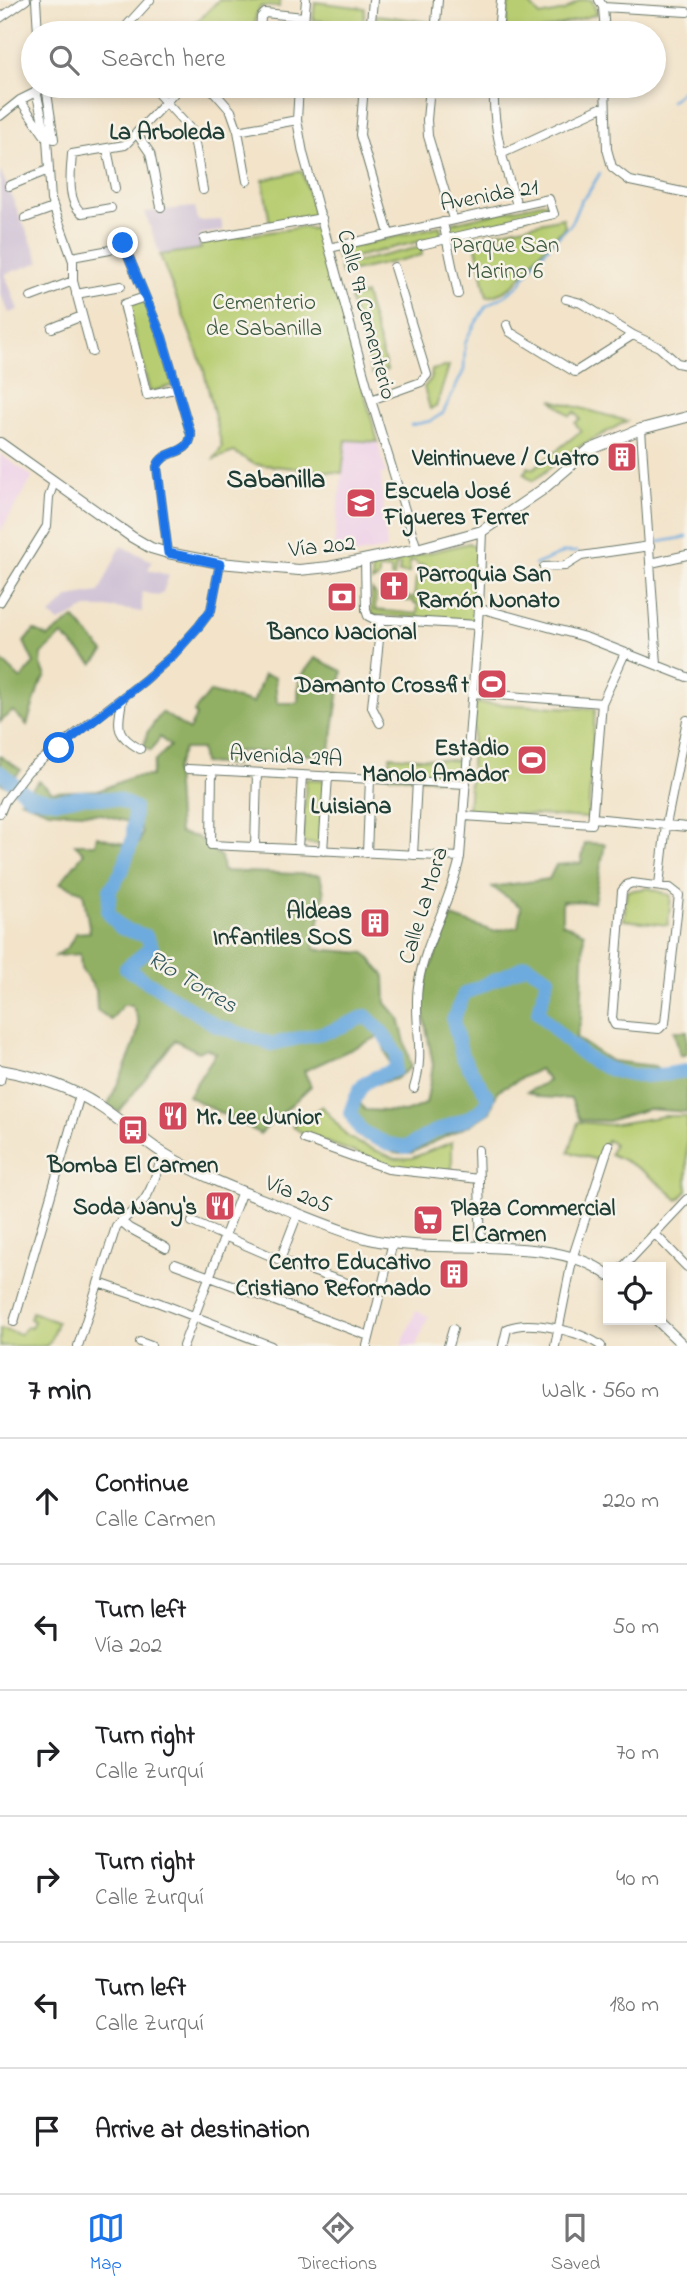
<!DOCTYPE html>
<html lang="en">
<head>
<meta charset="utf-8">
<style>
  :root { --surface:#fff; --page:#f6f6f6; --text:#202124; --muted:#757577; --line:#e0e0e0; --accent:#1a73e8 }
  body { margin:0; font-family:"Indie Flower",sans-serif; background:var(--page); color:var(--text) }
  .controls { position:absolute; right:21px; bottom:21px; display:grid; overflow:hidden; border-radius:0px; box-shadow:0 4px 10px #0003 }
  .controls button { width:63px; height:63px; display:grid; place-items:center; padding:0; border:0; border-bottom:2px solid var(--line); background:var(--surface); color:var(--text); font:35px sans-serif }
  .stop { position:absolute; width:21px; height:21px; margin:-16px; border:5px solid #1a73e8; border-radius:50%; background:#fff }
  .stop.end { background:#1a73e8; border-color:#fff; box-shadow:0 2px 7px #0008 }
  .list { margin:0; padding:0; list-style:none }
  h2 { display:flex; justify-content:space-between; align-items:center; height:91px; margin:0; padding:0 28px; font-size:30px }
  h2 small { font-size:23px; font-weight:400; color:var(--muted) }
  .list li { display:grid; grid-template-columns:46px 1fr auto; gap:21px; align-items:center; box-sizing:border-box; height:126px; padding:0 28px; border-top:2px solid var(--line) }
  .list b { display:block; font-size:26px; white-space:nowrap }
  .list p { margin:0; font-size:23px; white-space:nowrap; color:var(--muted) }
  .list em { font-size:23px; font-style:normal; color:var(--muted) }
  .icon { flex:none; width:38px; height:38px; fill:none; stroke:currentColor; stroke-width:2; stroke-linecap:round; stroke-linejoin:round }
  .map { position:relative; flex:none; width:687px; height:1346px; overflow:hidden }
  .search { position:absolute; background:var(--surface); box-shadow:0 4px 10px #0003; left:21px; right:21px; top:21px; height:77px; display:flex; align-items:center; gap:18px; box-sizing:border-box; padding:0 24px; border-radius:38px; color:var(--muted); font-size:26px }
  .sheet { height:847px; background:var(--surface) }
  nav { display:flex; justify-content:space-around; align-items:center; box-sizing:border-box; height:98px; border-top:2px solid var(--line); background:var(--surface); font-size:19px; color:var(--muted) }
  nav a { display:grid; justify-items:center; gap:4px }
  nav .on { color:var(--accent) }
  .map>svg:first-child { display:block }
</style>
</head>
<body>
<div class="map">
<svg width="687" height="1346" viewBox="0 0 687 1346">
  <rect width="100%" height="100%" fill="#f7f3e8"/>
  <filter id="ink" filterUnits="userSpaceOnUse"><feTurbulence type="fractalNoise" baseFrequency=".0143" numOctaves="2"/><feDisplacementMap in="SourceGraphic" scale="14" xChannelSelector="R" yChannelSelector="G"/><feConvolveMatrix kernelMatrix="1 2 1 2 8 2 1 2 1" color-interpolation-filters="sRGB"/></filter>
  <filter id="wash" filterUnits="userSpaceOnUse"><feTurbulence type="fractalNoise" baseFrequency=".00686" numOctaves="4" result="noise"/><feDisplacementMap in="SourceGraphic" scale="28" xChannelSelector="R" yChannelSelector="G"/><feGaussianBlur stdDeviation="1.57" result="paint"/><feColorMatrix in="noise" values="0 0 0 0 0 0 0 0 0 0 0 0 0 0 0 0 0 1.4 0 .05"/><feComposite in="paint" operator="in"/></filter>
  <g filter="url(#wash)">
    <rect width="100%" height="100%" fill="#f2e3c9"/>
    <!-- built -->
    <path fill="#eed0e8" d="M346,439L378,442L386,473L381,474L387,549L335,558L334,543Z
      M0,454L33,477L0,532Z
      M416,1311L429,1316L416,1346H401Z"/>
    <!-- industrial -->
    <path fill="#ccbed4" d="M0,170L40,262L5,274L18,310L9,313L0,293Z
      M195,207L198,221L221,220L223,231L200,234L201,249L160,255L145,212Z
      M121,546L152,561L148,570L169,575L163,592L158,596L142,592V612L115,608H87L59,622L50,615L69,597L99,592Z"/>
    <!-- green -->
    <path fill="#b8cd72" stroke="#6c8553" stroke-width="2" d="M219,0H280L279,7L261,6L256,15L254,33H186Z
      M512,0H526L540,16L564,11L580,0H592L597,14L532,33L505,32L508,6Z
      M315,2L365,8L363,25L313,20Z
      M377,15L429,22L427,33L375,32Z
      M302,171L315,216L270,224L263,180Z
      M546,202L550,211L449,234L447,224Z
      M563,218L565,227C555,237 543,248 534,260C517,280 515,291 487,297L474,237Z
      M440,226L442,236L338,261L335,251Z
      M303,227L319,230L378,442L346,440L342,473L254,464L234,452L214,459L222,447L203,367L160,255L201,249L200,242Z
      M421,247L422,255L341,274L339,266Z
      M365,294L387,370L372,374L350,299Z
      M144,300L174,385L150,392L127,305Z
      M449,366L436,407L430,409L424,387L431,379L432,370Z
      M552,400L627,421L573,450L533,481L524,474L528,467L533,469L581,431L575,423L580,419L575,412L570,416Z
      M469,543L476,548L473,621L373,615L371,612L372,590L376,595L375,610L417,614L418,604H414V601H406L407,597L414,598L416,578H424V565H418L415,561H410L409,573H399L400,565H396L394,577H391V570L379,569V578L372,582L373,566Z
      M475,703L595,709L588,818L468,811Z
      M390,756L462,761L461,781L389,776Z
      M306,779L325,780L320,844L302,843Z
      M649,888L671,896L668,925L624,920L627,891Z
      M322,1106L347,1136L358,1143L396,1159L412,1158L452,1142V1173L392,1166L304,1134L292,1126Z
      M665,1116H687V1191L678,1200C655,1179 639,1166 610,1154L614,1144L607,1140L597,1160L569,1152L578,1122L610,1125Z
      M32,1312L57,1322L50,1342L46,1346H0V1329L20,1334L27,1327L31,1328L34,1321L30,1319Z"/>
    <!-- forest -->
    <path fill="#92b064" stroke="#58764c" stroke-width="2" d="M74,618L104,652L93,664L62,635L42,654L41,665L46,676L39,686L27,725L13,711L0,722V659L21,679L34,663L24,642L34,630L48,637Z
      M315,658L342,671L329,756L238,751L236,765L203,763L201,749H184L175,770L179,833L197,837L221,857L223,871L320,875L324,893L314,949L365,953L385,976L386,1003L399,1018L411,1067L395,1079L367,1086L360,1103L365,1110L405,1112L426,1104L433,1065L422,1005L427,975L452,917L493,931L518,927L521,907L492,887L549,879L556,865L581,863L585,843L605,844L594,902L562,901V923L584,933L581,1020L576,1038L611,1061L654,1066L662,1071L680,1067L687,1072V1112L648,1109L608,1121L580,1120L571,1099L539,1097L527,1092L549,1081L539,1069L498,1090L490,1112L470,1125L411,1153H395L359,1137L347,1115C355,1083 356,1079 388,1069L390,1064L380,1036L304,1071L311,1086L260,1134C237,1119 212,1110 188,1096L216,1053L206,1048L198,1052L175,1040L119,1112L108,1105C116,1086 141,1038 138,1021C137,1016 134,1010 132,1005H123L111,1020L97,1010L96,990L81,969L80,954L56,956L68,947L76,933L90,932L83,892L60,883L84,853L75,844H95L97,836L124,844L139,843L142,833L139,825L101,814L49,811L20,800L39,781L52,792L100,790L132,777L151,776L155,761L170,746L160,737L151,751L144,747L147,733L162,712L189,730L196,716L194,712L210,692L253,703L264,675L275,677L277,703H298L299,679Z
      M0,756L21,770L7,786L0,783Z
      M674,1031H687V1054L680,1056Z"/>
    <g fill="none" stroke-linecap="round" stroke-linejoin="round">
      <!-- stream -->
      <path stroke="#6dabdf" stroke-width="2.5" d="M671,101L687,86
        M411,425L431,421L443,413L464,370L465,344L468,336L486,306L506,295L519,285L537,259L571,224L581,200L587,195L600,173
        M659,542L687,537
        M535,565L565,552H577"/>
      <!-- river -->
      <path stroke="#6dabdf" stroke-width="14" d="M0,772L30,797L57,801L81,797L117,799L134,807L133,838L122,871L110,890L108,912L121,928L146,936L152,947L126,968L217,1026L272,1044L331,1031L366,1016L382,1032L397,1055L395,1070C364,1081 361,1080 350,1113L361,1131L388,1144L407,1147L431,1133L468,1118L484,1108L488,1097L462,1056L453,1020L464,994L527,965L548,978L538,1012C568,1043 591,1071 637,1076C653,1077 671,1073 687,1071"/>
    </g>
  </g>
  <g filter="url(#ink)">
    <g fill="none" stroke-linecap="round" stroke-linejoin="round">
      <!-- minor casing -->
      <g stroke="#697768" stroke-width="10">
        <path id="minor" d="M36,0L38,33
          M599,0L603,7L605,33
          M603,7L687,12
          M0,18L26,0
          M120,33L150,0
          M260,33L261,17L265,13L304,17
          M303,33L306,0
          M370,33L373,0
          M435,33L438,0
          M498,33L501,0
          M46,86L54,139
          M151,86L193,132L203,190
          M209,86L231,111L238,131L247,181
          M299,86L297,120L303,153L371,400L417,549
          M364,86L360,135L389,234
          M430,86L427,120L428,136L453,219
          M494,86C492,128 504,165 517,205
          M605,86L607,149L612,167L630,181L687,193
          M36,91L47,139L51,200L73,261V281L92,352
          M20,100L45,136
          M0,116L20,100L48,86
          M238,131L297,120
          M137,134L150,153L161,207
          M107,149L115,188
          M501,154L605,106
          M9,186L48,170
          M111,208L82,213C66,202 71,171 72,154L125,145L181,86
          M25,218L53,208
          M443,222L458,294
          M204,239L322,218
          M123,243L162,337L191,435C189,457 163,448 157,467L168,553
          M329,248L549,199L554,214L421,245
          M72,257L110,250
          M76,294L121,286
          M31,297L73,281
          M145,297L124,304L147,395L178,388
          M566,299L581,303L633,335L659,347L677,363L687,365
          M507,325L510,332L575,372L633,335
          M52,328L82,316
          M371,400L421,382L427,375L394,267
          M641,429L657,665
          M365,560L366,610L368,616L374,619L478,625
          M651,563L687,555
          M544,567L565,566L581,556L650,546
          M0,602L47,526L49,497L54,482
          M479,608L585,637L687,677
          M472,693L602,703
          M122,700C118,727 114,734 140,749
          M380,723L372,707L381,620
          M188,769L466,784
          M212,770L211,845L460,857
          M0,813L5,801L28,771L145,680L173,655L199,626L211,610L220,563
          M464,816L592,824L602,703L625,653
          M593,818L687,827
          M255,847L257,773
          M298,849L302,775
          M323,851L328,776
          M367,853L370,779
          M413,855L417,781
          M632,883L670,888L679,895L665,1023L659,1029L615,1025L612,1019L622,891L627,885Z
          M659,885L666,825L687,720
          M0,1081L3,1070
          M414,1088C426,1052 413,1021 418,986C425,940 451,902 460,857L479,608L482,531
          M304,1139L388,1169L479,1179
          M478,1150L481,1248
          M121,1221L129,1228L166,1248
          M192,1222L280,1260L379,1294
          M654,1233L687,1267
          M280,1260L298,1213
          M175,1264L369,1336
          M623,1267L687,1199
          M99,1283L152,1301
          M157,1302L271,1346
          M14,1322L80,1095
          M140,1342L151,1346
          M78,1346L116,1227C124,1217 137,1210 144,1200C154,1187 157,1168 164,1153
          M183,1346L242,1191
          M367,1346L393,1242
          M448,1346L453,1329
          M503,1346L507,1329C529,1318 582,1332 601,1346
          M555,1346L573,1256L609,1145"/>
      </g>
      <!-- major casing -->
      <g stroke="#697768" stroke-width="12">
        <path id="major" d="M0,443L132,537L151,548L168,553L220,563L299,570L329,567L417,549L482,531L542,490L589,450L641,429L687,417
          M0,1070C35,1076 69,1086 99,1106C121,1120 141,1139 163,1153C200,1176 240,1191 279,1206C309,1218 339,1231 369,1239C438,1256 553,1232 608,1275
          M657,1320L684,1346"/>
      </g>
      <!-- minor -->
      <use href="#minor" stroke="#fff" stroke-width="8"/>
      <!-- major -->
      <use href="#major" stroke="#fff" stroke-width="10"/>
    </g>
  </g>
  <g fill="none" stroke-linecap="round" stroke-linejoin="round" filter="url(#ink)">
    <!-- route -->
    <path stroke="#1a73e8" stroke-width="9" d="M59,748L145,680L173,655L199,626L211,610L220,564L168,553L157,467C163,448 189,457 191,435L162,337L123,243"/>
  </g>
  <!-- icons -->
  <defs>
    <g id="building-square" transform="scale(1.575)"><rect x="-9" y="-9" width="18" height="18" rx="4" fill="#d1495b" stroke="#f7f3e8"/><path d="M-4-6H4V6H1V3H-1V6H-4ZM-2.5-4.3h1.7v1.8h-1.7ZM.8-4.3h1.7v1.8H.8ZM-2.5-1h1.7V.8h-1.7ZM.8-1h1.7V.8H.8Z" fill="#fff"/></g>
    <g id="school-square" transform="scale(1.575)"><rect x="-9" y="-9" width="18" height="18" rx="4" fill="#d1495b" stroke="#f7f3e8"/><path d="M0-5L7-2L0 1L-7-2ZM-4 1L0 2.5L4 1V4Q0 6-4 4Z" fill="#fff"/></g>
    <g id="church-square" transform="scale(1.575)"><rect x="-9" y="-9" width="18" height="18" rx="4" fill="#d1495b" stroke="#f7f3e8"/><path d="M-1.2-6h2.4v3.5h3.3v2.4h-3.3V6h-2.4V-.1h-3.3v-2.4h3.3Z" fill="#fff"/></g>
    <g id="bank-square" transform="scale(1.575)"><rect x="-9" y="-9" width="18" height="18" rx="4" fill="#d1495b" stroke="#f7f3e8"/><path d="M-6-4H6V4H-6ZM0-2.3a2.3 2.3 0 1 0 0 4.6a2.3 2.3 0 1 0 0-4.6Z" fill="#fff"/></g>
    <g id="stadium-square" transform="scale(1.575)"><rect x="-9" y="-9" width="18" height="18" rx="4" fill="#d1495b" stroke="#f7f3e8"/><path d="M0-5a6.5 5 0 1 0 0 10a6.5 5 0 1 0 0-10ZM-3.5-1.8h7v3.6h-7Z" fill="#fff"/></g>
    <g id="restaurant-square" transform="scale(1.575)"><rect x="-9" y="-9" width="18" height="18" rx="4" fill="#d1495b" stroke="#f7f3e8"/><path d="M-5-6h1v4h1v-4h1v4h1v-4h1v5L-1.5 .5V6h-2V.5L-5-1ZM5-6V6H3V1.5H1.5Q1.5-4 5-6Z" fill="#fff"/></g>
    <g id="bus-square" transform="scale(1.575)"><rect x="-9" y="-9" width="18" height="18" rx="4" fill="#d1495b" stroke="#f7f3e8"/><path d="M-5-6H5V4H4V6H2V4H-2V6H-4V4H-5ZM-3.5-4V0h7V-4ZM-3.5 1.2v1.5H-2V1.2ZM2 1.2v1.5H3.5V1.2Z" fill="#fff"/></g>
    <g id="supermarket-square" transform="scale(1.575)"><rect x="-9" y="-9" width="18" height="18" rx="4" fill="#d1495b" stroke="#f7f3e8"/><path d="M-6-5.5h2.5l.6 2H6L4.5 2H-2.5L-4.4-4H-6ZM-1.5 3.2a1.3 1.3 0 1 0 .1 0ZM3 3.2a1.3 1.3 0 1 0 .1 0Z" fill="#fff"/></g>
  </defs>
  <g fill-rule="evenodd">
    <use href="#building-square" x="622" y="457"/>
    <use href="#school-square" x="361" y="503"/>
    <use href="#church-square" x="394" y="586"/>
    <use href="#bank-square" x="342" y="597"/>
    <use href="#stadium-square" x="492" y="684"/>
    <use href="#stadium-square" x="532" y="760"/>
    <use href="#building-square" x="375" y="923"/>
    <use href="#restaurant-square" x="173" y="1116"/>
    <use href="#bus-square" x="133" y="1130"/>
    <use href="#restaurant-square" x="220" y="1206"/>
    <use href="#supermarket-square" x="428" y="1220"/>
    <use href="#building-square" x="454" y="1274"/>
  </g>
  <g text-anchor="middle" stroke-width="5" stroke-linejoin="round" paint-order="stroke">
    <!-- street labels -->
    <g font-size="23" fill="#1f3d34" stroke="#f7f3e8">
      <text transform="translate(489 194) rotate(-10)" y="8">Avenida 21</text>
      <text transform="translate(368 314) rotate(75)" y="8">Calle 97 Cementerio</text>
      <text transform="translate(322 545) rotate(-6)" y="8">Vía 202</text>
      <text transform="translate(286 755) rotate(3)" y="8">Avenida 29A</text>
      <text transform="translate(422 905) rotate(-73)" y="8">Calle La Mora</text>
      <text transform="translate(299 1193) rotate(21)" y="8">Vía 205</text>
    </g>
    <!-- park labels -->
    <g font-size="23" fill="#3e5a40" stroke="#f7f3e8">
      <text x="505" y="252">Parque San<tspan x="505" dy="26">Marino 6</tspan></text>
      <text x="264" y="309">Cementerio<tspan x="264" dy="26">de Sabanilla</tspan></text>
    </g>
    <!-- poi labels -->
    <g font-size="23" font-weight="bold" fill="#1f3d34" stroke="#f7f3e8" text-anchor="end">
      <text x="599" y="465">Veintinueve / Cuatro</text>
      <text x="384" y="498" text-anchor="start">Escuela José<tspan x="384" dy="26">Figueres Ferrer</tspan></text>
      <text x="417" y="581" text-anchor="start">Parroquia San<tspan x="417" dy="26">Ramón Nonato</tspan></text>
      <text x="342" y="639" text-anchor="middle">Banco Nacional</text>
      <text x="469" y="692">Damanto Crossfit</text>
      <text x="509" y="755">Estadio<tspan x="509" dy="26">Manolo Amador</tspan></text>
      <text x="352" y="918">Aldeas<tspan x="352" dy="26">Infantiles SOS</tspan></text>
      <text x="196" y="1124" text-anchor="start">Mr. Lee Junior</text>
      <text x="133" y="1172" text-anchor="middle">Bomba El Carmen</text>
      <text x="197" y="1214">Soda Nany's</text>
      <text x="451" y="1215" text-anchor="start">Plaza Commercial<tspan x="451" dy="26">El Carmen</tspan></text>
      <text x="431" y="1269">Centro Educativo<tspan x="431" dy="26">Cristiano Reformado</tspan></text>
    </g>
    <!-- neighbourhood labels -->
    <g font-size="24" font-weight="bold" fill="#1f3d34" stroke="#f7f3e8">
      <text x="167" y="139">La Arboleda</text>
      <text x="351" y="813">Luisiana</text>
    </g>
    <!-- water labels -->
    <g font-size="24" font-style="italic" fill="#32585f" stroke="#f7f3e8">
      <text transform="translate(193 981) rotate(31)" y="8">Río Torres</text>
    </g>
    <!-- quarter labels -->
    <g font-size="26" font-weight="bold" fill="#1f3d34" stroke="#f7f3e8">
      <text x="276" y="487">Sabanilla</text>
    </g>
  </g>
</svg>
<div class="controls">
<button><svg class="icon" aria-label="locate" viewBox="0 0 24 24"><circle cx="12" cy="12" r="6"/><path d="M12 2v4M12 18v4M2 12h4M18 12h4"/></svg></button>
</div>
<div class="stop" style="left:59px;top:748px"></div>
<div class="stop end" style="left:123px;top:243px"></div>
<div class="search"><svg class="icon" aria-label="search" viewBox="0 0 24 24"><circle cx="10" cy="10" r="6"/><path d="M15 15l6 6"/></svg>Search here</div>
</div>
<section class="sheet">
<h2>7 min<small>Walk · 560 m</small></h2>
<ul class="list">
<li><svg class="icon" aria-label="ahead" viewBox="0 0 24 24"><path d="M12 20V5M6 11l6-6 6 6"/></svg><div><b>Continue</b><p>Calle Carmen</p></div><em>220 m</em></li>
<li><svg class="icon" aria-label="left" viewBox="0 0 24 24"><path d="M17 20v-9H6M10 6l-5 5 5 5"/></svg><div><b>Turn left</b><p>Vía 202</p></div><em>50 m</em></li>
<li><svg class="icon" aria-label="right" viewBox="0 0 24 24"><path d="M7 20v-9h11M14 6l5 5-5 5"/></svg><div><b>Turn right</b><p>Calle Zurquí</p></div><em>70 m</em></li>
<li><svg class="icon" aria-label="right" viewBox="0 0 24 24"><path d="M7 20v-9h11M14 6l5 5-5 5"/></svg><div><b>Turn right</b><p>Calle Zurquí</p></div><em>40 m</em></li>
<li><svg class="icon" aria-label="left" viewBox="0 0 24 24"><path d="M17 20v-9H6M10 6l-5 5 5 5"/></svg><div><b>Turn left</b><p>Calle Zurquí</p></div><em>180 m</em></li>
<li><svg class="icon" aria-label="arrive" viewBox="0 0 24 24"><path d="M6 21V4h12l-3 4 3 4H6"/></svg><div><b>Arrive at destination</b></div></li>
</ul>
</section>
<nav>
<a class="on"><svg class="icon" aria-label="map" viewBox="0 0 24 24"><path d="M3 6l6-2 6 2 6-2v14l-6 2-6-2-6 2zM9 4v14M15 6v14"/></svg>Map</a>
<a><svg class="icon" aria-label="directions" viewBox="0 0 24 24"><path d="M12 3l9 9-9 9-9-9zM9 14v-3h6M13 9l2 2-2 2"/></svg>Directions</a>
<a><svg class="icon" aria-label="saved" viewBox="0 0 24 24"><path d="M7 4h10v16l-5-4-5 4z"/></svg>Saved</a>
</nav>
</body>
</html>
